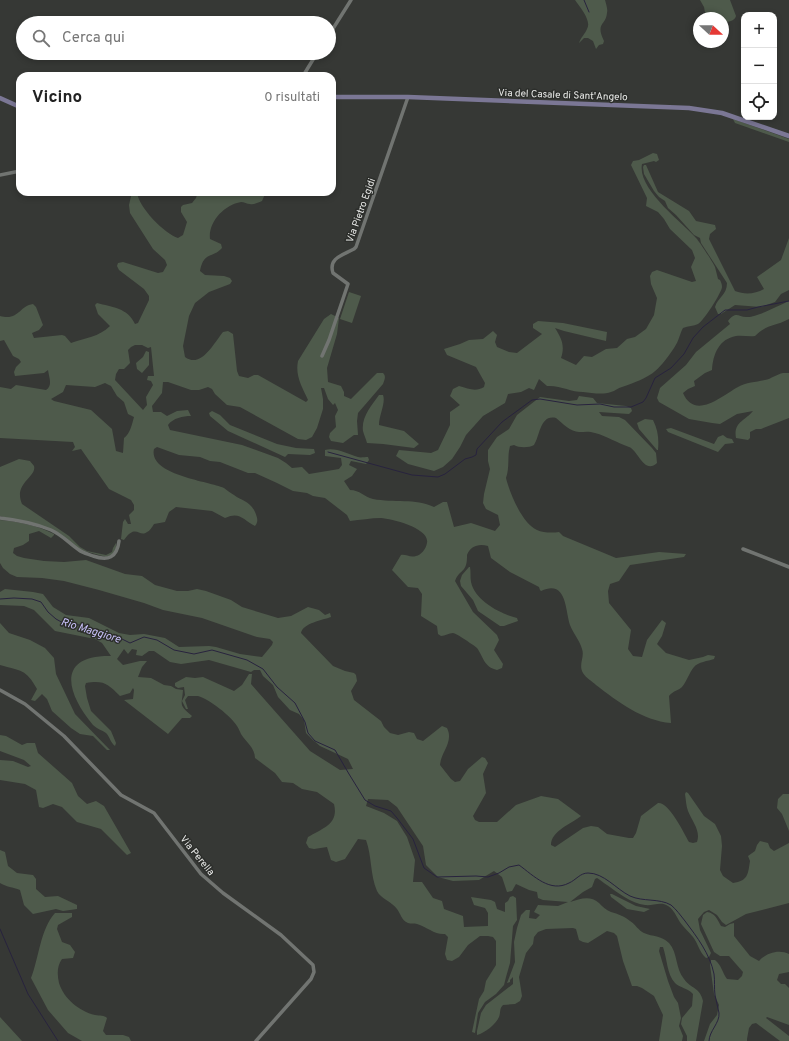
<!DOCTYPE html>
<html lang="it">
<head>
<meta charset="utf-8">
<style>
  :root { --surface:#fff; --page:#f2f2f2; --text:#222; --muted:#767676; --line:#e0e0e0 }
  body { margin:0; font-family:Overpass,sans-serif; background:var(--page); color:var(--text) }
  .controls { position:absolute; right:12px; top:12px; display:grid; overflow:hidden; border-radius:8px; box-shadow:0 2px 6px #0003 }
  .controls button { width:36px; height:36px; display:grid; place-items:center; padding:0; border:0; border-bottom:1px solid var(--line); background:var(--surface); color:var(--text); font:20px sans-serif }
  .compass { position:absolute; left:693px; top:12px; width:36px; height:36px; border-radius:50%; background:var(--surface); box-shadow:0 2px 6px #0003; rotate:111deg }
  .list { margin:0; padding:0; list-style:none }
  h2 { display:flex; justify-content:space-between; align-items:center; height:52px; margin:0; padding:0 16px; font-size:17px }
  h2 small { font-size:13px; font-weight:400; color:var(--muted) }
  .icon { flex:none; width:22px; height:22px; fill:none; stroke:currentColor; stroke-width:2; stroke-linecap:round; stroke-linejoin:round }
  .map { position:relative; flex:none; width:789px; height:1041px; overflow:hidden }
  .search { position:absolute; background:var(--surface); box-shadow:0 2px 6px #0003; left:16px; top:16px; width:320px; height:44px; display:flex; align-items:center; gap:10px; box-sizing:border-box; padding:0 14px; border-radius:22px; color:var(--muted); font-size:15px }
  .panel { position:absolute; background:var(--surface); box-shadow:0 2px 6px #0003; left:16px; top:72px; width:320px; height:124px; border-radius:12px }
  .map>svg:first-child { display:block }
</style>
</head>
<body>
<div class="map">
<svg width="789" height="1041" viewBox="0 0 789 1041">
  <rect width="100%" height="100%" fill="#363835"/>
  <!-- green -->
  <path fill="#4e5a4b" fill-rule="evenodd" d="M575,0H605C606,4 608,9 607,13C606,26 595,22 604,41L603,44L599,45L596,49L593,41L588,38H584L579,43C581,37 585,34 587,29C592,21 580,7 575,0Z
    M700,0H730L736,16C734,22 729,21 723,23V18H706L704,7Z
    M733,119L789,139V142L735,123Z
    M653,153L657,154L659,160L656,162L654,161L642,164C637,189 682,222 697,239C700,243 713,262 715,267C716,271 717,275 718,279L720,280C721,282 722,284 722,287C722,292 703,322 698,324C694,326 688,326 683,328C680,333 679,341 674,348C657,373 651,377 622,387C618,388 615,391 611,392C603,395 592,393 583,392C571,392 560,385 547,386L539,379L534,390L529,388L521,392L508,394L505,403L483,416L466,435L460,447L452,459L443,467L434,471L408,464L396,456L399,450L431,453L438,450L450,425V412L460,405L450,396L453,389L459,386C469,389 476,392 484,387L485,383L476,367L447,355L444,349L460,344L469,340L483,339L493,331L497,335L495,342L497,347L509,352L517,353L542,334L533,328V324L538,321L563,323L607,332L606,341L564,331L555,328C562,339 565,346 561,358L576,365L584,356L592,357L606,349L617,348L627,339L635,337L646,329L654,315L657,298L651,284L650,276L652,272L657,270L692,282L696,281L691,267L695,258L692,250L670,229L664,219L658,212L646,206L647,198L631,165L633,161L639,160Z
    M644,165H646L658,192L689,211L696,221L715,225L716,229L710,234L709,239L735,291C745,295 755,294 764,289L757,277L781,260L789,238V290L781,294L775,302L761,307L735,305L721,314H718L715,307C718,297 727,295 727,283L701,243L700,238L694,235L676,215L668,208L665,201L659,197L654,191L644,174L643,167Z
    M132,192H137C138,207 165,234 178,238L183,235L187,222L181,212V207L183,205L192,203L196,198L198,192H266L262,201C259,202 254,205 250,204C247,204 244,202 241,202C224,205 208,222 210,239L221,244L222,248C212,259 204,251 200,271L205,275L224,276L230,278L232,281L230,284L209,292L195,303L189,316L183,346L185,357C201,369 214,343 223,332L228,331L233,334L237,371L239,376L248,378L254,375H258L306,402L308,400C302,387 295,376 298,361L324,319L331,314L339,318L337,334L327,368L328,382L341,386L344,392V396L351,399L377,373H383C386,376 385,379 383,384L358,413L357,421L358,435H354L343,443L331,441L329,437L330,433L336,427L335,416L338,410L335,403L333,405L328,399L324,388H321L323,399V409L317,428L312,437L306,440L298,439L240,407L227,405L215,394L212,389L208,387L199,390H191L168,382H163L162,393L152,406L153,412H161L167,416L177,411L188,410L191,416C183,416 173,418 168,425L170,430L242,445L278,458L286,463L292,468L302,467L309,474L339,469L342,465L341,458L325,456V450C335,447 348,454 358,457C360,458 365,457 368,457L369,460L366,464L351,461L349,465L357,469L352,476L344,481L350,490C360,490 364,497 373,499C394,503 415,498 434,507L443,502H447L454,527L471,523L495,531L500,525L498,515L486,509L483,503L484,494L490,469L488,461V450L497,437L509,429L517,415L540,397L569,401L577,400L579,396L593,398L597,403L626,406L631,408L632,411L629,414L599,412L602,416L619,417L625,420L652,448L656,453L657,463C644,475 638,450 629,447C617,443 607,436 595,433C589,431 585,432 579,432C571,432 562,423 556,418C540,414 540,436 534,445C529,448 519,448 514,445L510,446C507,456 510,467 506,478C510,494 522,523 537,530C543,533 553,533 559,532L563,536L616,558L659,552L686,554L684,557L630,565L619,581L610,584L608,591L609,603L631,630L628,649L633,656L642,657L647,640L662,620L666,623L662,636L657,644L666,653L689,660L703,657L708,655L715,656L714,659C708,661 698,662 694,667C689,673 687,681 682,687C678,691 674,690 669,696L671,723C643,721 617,701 596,685C592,681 586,678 583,673C578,665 585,657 582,649C580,641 573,633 570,625C565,610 567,579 541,591L540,590L539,587L510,572L491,558L488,546C479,543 470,546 467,555C467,558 467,562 466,565C464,572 458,572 455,581L473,612L497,635L499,640L494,650L503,664L502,668L497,670C484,667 484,658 477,648C475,646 456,633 453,633C449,633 445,636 441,636L438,634L437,626L421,616L422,594L418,588L408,587L392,570L401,555C406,554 410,558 416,556C421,555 426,549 427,543C430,528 392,519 381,518C371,518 360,520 350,521L347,515L325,498L313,496L307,493L293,491L277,483L255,473H248L220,462L210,461L200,457L179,455L157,447L154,449C148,475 208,481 224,488C227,490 230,493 234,495C242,501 250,501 255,512C257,517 259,521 255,526C243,520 240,511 225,518L212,511L176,507L169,512L165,522L154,524C152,527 150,531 147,532C139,538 136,523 124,540L121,539L123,522L125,519L128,524H131L129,515L134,510V505L131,500L109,489L81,449L72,451L75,447L73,442L0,438V387L11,389L16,385L46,390C53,386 49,377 48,370L44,373L15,376L14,372L16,367L21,362L19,359L13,356L4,340L0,341V316C19,321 19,306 33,304L36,307L43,325L39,330L32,333L34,338L62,335L65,336L71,343C85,338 99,337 110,326L98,314L95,305L97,303C112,307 128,308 135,324L138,323L149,300V296L144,289L119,270L117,266L118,263L123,262L158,273L163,272L167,265L165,260L153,249L130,213L129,205ZM135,345H142L148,348L151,347L154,376H148L147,380L151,381L153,385L146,397L147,405L143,410L115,380L116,374L119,369H124L130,363L128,350L131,347ZM105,383L111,386L117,396L124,402L128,414L134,417C132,424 130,434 124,438L123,453L116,451L112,429L91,410L54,401L51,399L63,392L66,385L95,387Z
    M349,292L361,296L352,323L340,319Z
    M789,301V319C774,327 769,323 755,336C749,337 742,335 736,336C719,339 713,354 712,370L705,373L694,381L695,386L688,389L683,393C695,421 723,395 738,387C746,382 757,382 765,380C771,379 777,374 783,373C785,373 787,373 789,373V418L761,429H756L750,432V438L748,440L736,438C733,422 745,421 753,411L737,414L720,424L712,423L689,419L659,402L657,398L660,388L686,365L696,352L730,324L728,321C737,310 738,318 748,317C757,317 780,305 789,301Z
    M146,351L149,352V365L142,373L137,369L136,363L143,357Z
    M379,395H383C386,403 379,415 379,425L404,431L419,444L414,448L383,444L367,443C366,439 364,435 363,431C361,417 372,405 379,395Z
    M212,411L220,415L230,425L277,444L296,448L314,449L315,453L310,455L288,454L285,457L228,431L210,416L209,413Z
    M645,419L653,420C658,430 659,439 658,450H657L639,429L637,423Z
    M671,428L714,444L718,437L723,435L727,438L732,439L734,443L725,444L718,452L668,432L666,429Z
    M19,459L30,461C31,463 33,464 34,466C37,477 13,483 22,504L69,536L80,547L87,551L106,555L112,552L113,548L116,543V549L112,555L106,557L81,550L53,530L0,516V467Z
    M0,520C20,522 36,525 54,534V535L51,538L39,531L29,534V541L23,545L14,548L13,553L17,556L24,558L44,561L64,562L86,560L125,574L142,576L155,585L177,591H188L197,589L206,591L231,600L242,607L278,618L291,616L308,607L319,610L325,615L330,613L331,617C323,620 303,623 301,633L333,666L345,671L354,673L356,675L357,681L351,691L354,700L381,721L384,727L390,733L398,735L409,732L414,733L417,739L423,741L442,726L447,728C454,742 441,752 440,765L451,779L455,782L460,781L468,769L482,757L485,758L488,763L483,774L486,793L473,816L475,820L479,822H497L516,805L541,796L558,799L581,816C571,824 551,831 551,845L555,847L583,828L591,826L598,827L607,834L629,838H633L636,833L641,816L658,803C669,802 684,833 689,842L693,843L697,842C701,831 692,821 688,811C686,806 686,800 685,794L686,792L688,793L704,816L715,824L721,836L722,846L720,870L723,876L733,883C748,881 748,874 750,861L748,856L755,851L757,845L760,841L768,843L770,848L774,851L789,843V903L746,914L726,925L722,922L717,915L709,910L704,912L698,919L700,930L711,953L709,957L706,958C699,952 698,943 693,937C690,933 686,930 683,926C677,920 676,911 668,906C661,901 653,906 645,905C631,903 618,893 607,885C603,883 601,880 597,878L595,879L592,887L583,892L570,902C580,899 590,895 599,903C602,906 606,910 611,912C618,914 624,916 630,921C635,924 639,931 644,933C653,937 661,935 669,943C678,953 675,968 684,979C691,989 700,987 703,1001L696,1041H687V1036L681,1024L682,1018L692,1006L693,994C688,988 680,988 675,983C667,975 667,958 663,947H660L659,951L668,981L674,997L678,1003L681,1018L679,1026L683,1036L682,1041H659L663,1015L654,996L642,988L637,986H632L623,961L617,936L614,933L607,931L588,943L583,942L579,940L576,929L573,928L546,929L538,932L534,937L533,944L526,953L519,977L522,996L520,1001L515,1004L503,1005C499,1009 501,1012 499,1017C496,1024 485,1033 477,1035V1031L481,1013L486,1005L513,984V977L510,980V982L507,983L515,962L514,942L517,928L521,915L526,910H530L529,918L536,919L540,915L534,912L538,905L558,906L568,902L543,900L538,898L537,892L529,890L516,884L512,891L507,892L502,877L494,871L479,880L453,881L438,877L426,865L423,846L397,807L388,800L368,799L366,806L384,813L397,821L407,837L415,860L413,882H422L433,898L442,901L444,909L463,916L464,927L488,926V913L485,908L474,905L471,897L491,900L495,902L497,909L505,912V903L508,901L510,897L513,896L516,898L517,920L513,926L510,963L506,977L504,985L496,994L485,1002L478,1013L475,1033L472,1032L479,999L484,991L486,981L496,965V941L493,937L488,936H480L468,945L459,957L452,961L447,960L445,954L448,937L445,934C435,935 427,927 417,924C414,923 411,924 408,923C401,920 401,914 397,909C392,902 380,898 377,891C370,875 372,856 366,840L358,839L345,859L336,862L331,860L327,847L314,849L309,848L306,843L308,837C323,828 339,824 334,804L317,792L302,789L293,783L282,782L275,773L255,758C255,748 246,742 241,734C240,732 239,729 237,726C231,716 209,699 198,696C195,696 191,696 188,696L185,700L188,709H186L182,701L185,695L184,687L178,688L175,686V683L186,677L195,678L203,677L234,691L242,685L249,674H252L251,684L310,751L340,770L353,769L348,759L320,746L313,740L306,733L304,720L299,714L290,710L278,697L273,685L263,676L260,670H254L251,672L209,660L181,664L170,662L154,651H149L142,656L136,655L137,650L132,649L128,654L124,649L117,659L123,665L140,661H147L142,667L138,677L151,678L164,685L171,686L176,689L183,690C182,706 178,704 192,716L190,718H182L168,734L124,700L133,699L134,690L133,688L130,693L120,696C108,684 104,680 86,683L85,686L87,698L91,711L111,731L116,743L115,746C110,742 110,737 106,733C102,730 97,729 93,725C67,694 55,655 111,656L102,643L95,639L55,631L34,610L24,606L0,605V592L5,589L33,592L43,594L53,607L66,615L89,618L119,633L130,635L144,634L165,638L179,647L209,646L216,647L240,654L262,657L272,645L273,642L270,639L257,637L202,618L163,610L144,603L99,590L64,581L42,578L17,577L10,574L3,568L0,563Z
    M469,567H470C471,572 470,577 471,582C475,601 501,614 517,618L518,621L504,626H500L478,611L473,600L461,586L460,581L462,575Z
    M0,623L9,633L30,640L45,648L54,658L56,674L75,714L110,750H107L93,736L80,734L71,728L52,711L47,699L42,694L35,701L31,700L37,689C26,669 21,671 0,665Z
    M0,735L6,736L22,745L27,743H35L38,753L72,783L78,796L87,804L96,801L104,806L131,853L127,855L101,829L77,822L62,807L53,804L43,808L39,807L36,790L25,784L0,780V760L13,761L28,767L31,766L24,760L0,751Z
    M783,794H789V831L782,814L777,808L778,799Z
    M0,850L5,852L8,866L17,873L33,875L36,879V889L45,897L58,896L77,905V909L63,911L56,909L33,914L24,905L20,890C13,887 6,887 0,883Z
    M610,894H612L636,906L650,909L644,912L627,909L611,897Z
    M707,912C715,913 717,919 721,926L725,927L730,924L734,923V936L750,956L759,961C766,953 779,949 789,954V972L779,974L777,980L781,984H785L789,988V1025L767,1017L766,1018L789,1036V1041H780L756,1023L752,1024L749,1028L747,1039V1041H704L710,1024L717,1015L719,1005L714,994L710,965L711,960H715C722,966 722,972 727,979L738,980L742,976L743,972L729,956H720L714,952L701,924L703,915Z
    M55,913H72V917L58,925L57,929L62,942L70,945L75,952L73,958L62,959C57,966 57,974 59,983C64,999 79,1011 95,1015C100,1016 104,1015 107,1018L103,1031L106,1035H123L129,1037L131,1041H82L68,1033L48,1010L31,978C39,958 40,930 55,913Z
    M0,1017L22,1041H0Z"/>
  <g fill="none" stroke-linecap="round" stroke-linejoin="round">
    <!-- stream -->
    <path stroke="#28233e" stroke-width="1" d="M584,0L589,12
      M328,452L412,475L438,477L445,474L465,459L472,457L476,455L477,449L502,422L532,400L540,399L577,405L600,404L614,407H631L643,402L646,398L655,378L671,368L684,354L693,338L703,327L725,310H747L758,307L789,301
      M0,599L14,598L32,599L41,602L48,612L56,619L65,624L79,625L98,630L106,635L120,638L130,643L144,637L157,640L174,650L194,654L212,650L247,660L263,669L277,687L295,703L305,722L308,733L315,741L335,750L349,774L365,800L375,806L391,811L397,818L413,839L424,868L437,877L476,876L488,877L499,873L509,867L519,865C534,876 550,893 569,883C576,880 580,873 588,873C604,873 616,889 630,896C643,902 659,898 671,905C676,909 681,916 685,921C697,937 710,954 714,974C715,981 714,988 715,995C716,1001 718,1007 719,1013C720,1023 709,1031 709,1041
      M0,929L28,994L58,1041"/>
    <!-- street -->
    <path stroke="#717471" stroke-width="3.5" d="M329,35L351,0
      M303,76L317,53
      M0,175L20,171
      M322,356L329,340L348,284L333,273C328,258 343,255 354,249L356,247L408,97
      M0,518C18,520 34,523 51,530C62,535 69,543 79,550C83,553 88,554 93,556C108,561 117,558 119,541
      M743,549L789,567
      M0,690L25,704L64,736L121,795L154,813L201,874L223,893L281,935L313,965L314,972L311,979L256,1041"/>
    <!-- secondary -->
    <path stroke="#7b7795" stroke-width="4.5" d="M332,97H408L689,108L722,113L789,136
      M0,98L20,107"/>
  </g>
  <g text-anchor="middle" stroke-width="3" stroke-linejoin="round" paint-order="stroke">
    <!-- street labels -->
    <g font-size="10" fill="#ecedeb" stroke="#2c2e2b">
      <text transform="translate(563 94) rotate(2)" y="4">Via del Casale di Sant'Angelo</text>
      <text transform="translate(360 210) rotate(-70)" y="4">Via Pietro Egidi</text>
      <text transform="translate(198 855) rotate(51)" y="4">Via Perella</text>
    </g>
    <!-- water labels -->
    <g font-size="11" font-style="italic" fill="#c9c2fa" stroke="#2c2e2b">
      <text transform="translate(91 630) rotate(17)" y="4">Rio Maggiore</text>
    </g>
  </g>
</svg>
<div class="controls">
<button>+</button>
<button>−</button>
<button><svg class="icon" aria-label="locate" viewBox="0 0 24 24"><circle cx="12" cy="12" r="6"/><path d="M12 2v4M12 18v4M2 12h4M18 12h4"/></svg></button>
</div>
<svg class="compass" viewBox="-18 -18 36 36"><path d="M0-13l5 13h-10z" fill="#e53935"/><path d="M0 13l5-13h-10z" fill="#767676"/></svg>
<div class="search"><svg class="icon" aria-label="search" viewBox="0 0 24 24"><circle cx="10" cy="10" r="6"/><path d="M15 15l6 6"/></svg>Cerca qui</div>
<section class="panel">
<h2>Vicino<small>0 risultati</small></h2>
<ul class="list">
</ul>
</section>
</div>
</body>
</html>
